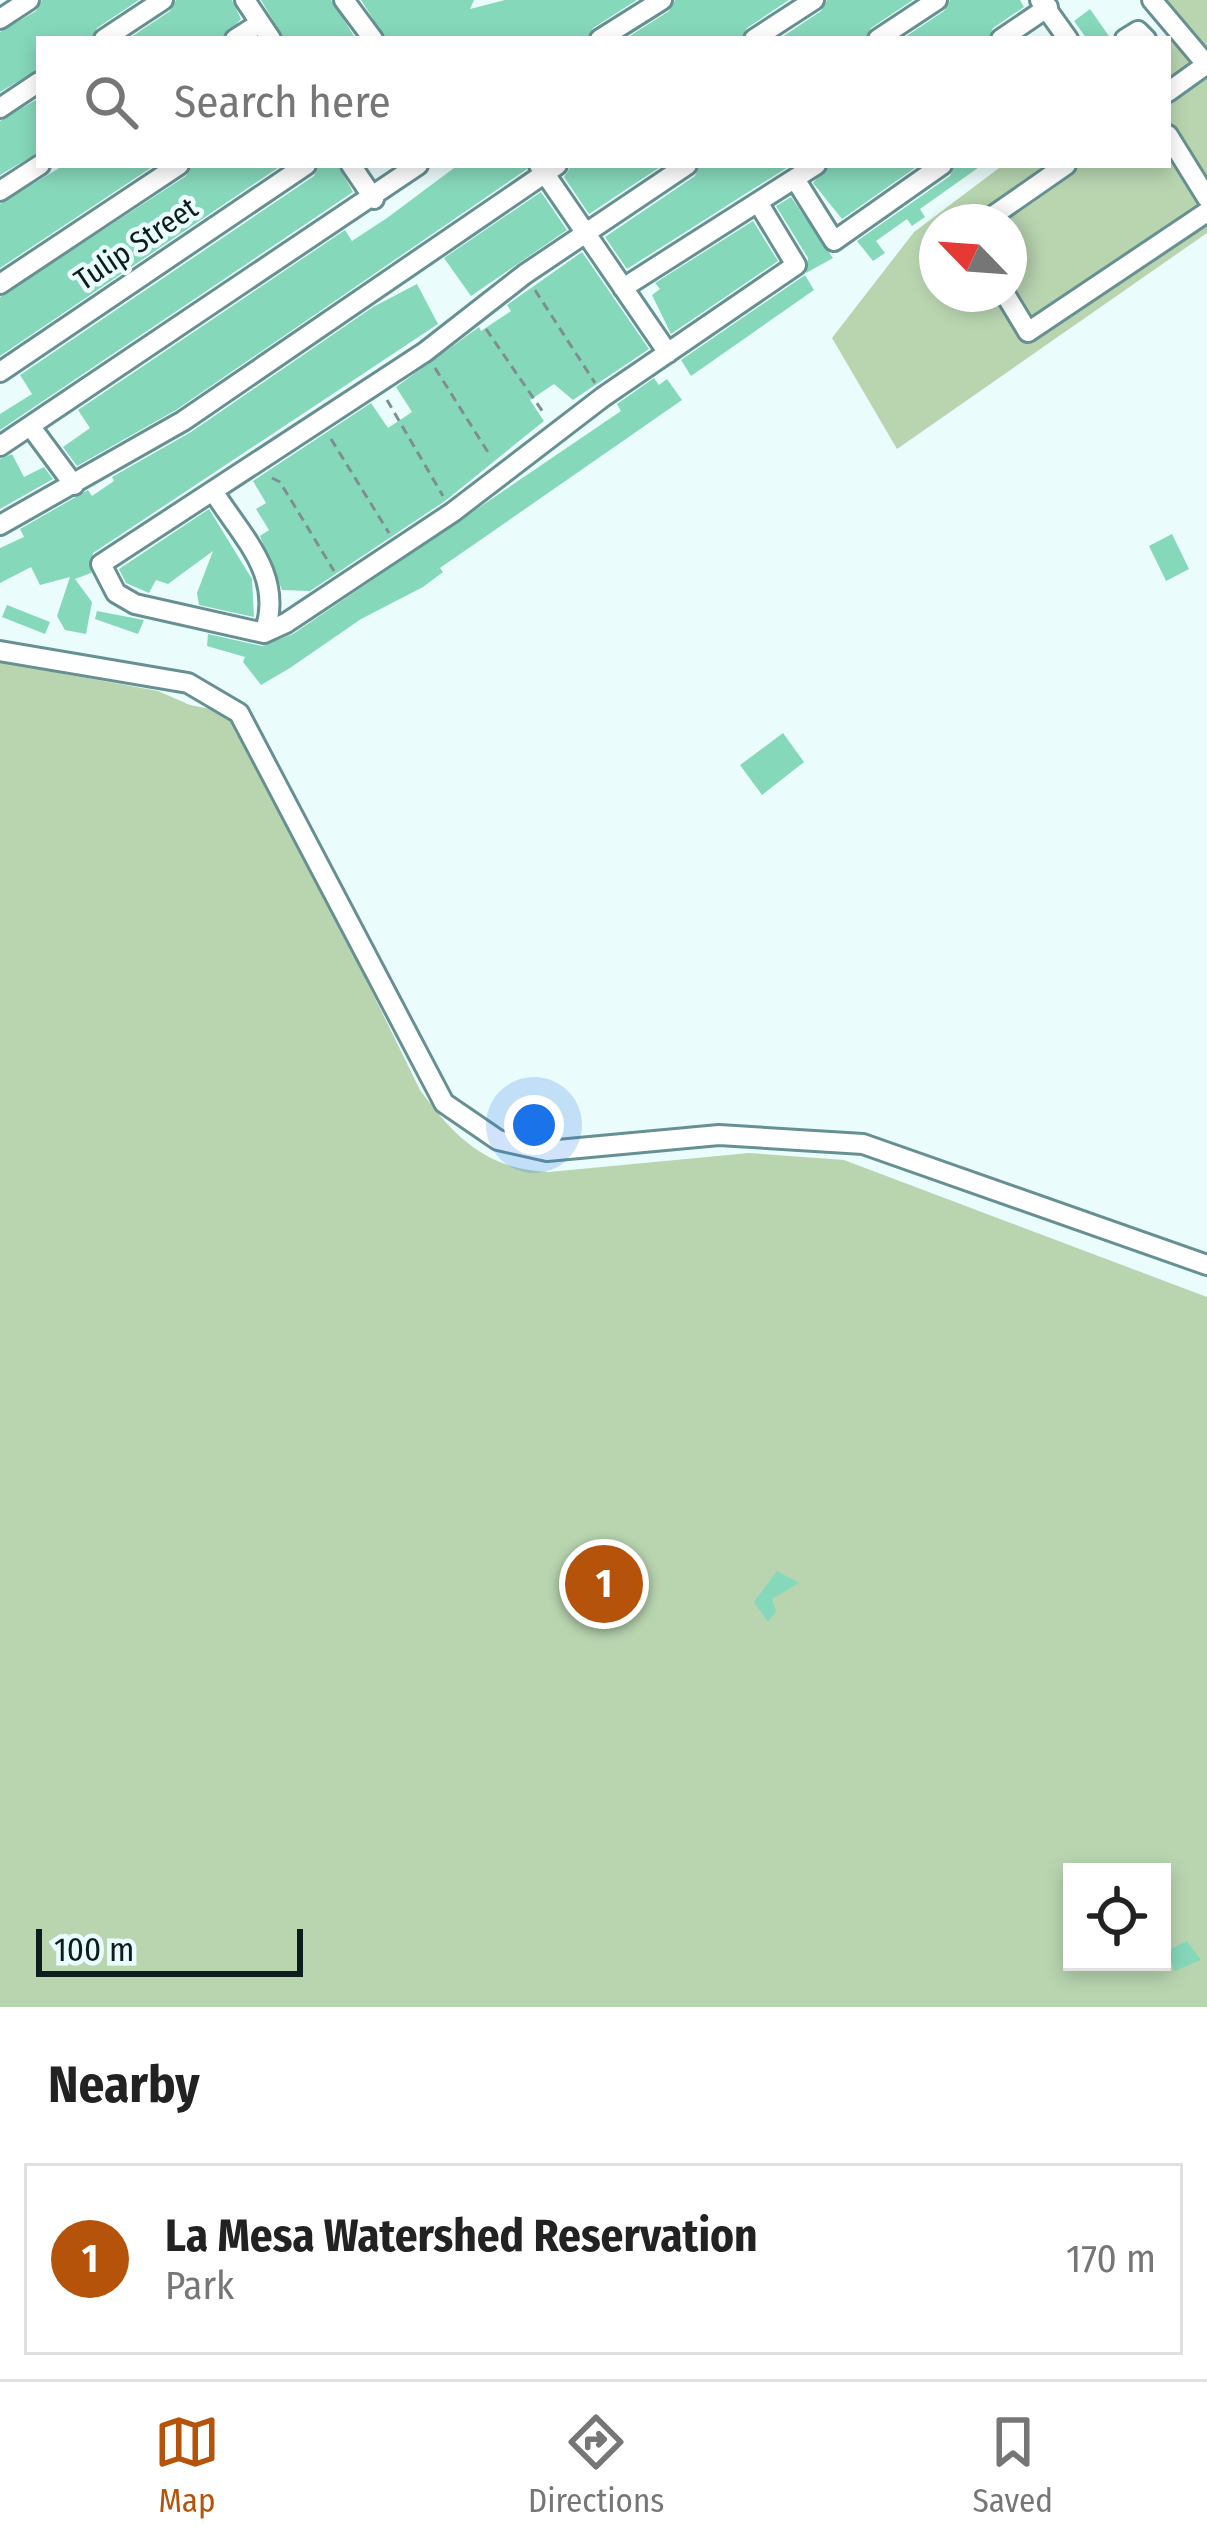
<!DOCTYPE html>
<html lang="en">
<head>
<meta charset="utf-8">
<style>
  :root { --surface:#fff; --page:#f2f2f2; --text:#222; --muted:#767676; --line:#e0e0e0; --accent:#b45309 }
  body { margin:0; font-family:"Fira Sans Condensed",sans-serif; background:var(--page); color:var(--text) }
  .controls { position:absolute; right:36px; bottom:36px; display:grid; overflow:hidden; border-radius:0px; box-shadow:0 6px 18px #0003 }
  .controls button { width:108px; height:108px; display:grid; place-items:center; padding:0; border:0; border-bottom:3px solid var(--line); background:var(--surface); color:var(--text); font:60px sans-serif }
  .compass { position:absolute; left:919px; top:204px; width:108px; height:108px; border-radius:50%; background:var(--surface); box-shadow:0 6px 18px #0003; rotate:295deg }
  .scale { position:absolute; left:36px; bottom:30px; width:267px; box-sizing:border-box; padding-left:12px; border:6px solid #0d1d1e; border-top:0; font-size:33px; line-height:42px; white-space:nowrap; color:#0d1d1e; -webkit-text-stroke:9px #ebfcfd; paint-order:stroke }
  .you { position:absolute; left:534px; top:1125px; width:42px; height:42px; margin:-30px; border:9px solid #fff; border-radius:50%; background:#1a73e8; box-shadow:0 0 0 18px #1a73e833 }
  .badge { display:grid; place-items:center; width:78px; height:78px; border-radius:50%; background:var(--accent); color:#fff; font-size:39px; font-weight:700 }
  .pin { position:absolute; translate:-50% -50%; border:6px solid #fff; box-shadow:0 3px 12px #0006 }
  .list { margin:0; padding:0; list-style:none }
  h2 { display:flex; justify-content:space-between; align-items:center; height:156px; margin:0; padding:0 48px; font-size:51px }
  h2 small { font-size:39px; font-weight:400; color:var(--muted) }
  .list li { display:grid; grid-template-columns:78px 1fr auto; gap:36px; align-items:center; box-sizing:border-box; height:192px; margin:0 24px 24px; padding:0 24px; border:3px solid var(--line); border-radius:0px }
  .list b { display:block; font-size:45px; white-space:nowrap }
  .list p { margin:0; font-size:39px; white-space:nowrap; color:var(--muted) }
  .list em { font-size:39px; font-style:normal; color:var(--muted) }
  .icon { flex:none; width:66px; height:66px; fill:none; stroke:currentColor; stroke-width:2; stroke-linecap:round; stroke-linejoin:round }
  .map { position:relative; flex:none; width:1207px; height:2007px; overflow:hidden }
  .search { position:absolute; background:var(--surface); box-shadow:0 6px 18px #0003; left:36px; right:36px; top:36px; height:132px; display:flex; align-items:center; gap:30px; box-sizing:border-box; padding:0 42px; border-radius:0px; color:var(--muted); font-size:45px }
  .sheet { height:372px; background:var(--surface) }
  nav { display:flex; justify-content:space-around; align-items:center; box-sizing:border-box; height:168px; border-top:3px solid var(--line); background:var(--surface); font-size:33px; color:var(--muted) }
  nav a { display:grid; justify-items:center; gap:6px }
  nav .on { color:var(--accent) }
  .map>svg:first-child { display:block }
</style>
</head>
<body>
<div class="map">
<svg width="1207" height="2007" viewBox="0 0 1207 2007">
  <rect width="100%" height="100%" fill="#ebfcfd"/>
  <!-- green -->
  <path fill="#b8d5b0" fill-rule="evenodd" d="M1140,0H1207V233L897,449L832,338L914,232L1003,165H1168V42L1176,35ZM937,222H1009V294H937Z
    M0,662L158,691L190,705L236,714L420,1090C455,1138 488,1170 549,1172L749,1153L844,1160L1207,1297V2007H0ZM1072,1872H1162V1962H1072Z"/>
  <!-- building -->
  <path fill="#86d8bb" d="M42,0H139L97,28L91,39H39V69L0,92V32L36,11Z
    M176,0H232L241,19L222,39H128L170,11Z
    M261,0H331L356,39H284Z
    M361,0H474L470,9L505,0H637L593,28L587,39H386Z
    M675,0H789L747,28L741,39H625L669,11Z
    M827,0H913L871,28L865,39H779L821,11Z
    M950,0H1020L1024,7L993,28L988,39H902L944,11Z
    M1090,9L1111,39H1087L1074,21Z
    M39,98V152L0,175V121Z
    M64,165H155L0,268V204Z
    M192,165H282L0,356V297L186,176Z
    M319,165H338L353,192L0,430V414L32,394L20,375L314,176Z
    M458,165H526L527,169L176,410L77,466L63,447L90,428L78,410L345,230L352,241L387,218Z
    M572,165H663L589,214L564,177Z
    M700,165H791L627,269L605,237L695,176Z
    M829,165H919L842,219L813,183Z
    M955,165H982L920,209L925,217L912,226L907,219L876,241L885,253L873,261L857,241L950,176Z
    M541,192L567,230L471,296L444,258Z
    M791,197L833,258L806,273L808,258L776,206Z
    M753,221L778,261L671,334L652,295L660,289L655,283Z
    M582,252L649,349L573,400L554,384L530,400L544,421L445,501L310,591L282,590L260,536L269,530L256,509L266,503L253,481L371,403L388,428L412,412L396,387L479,327L481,331L511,311L507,305Z
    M805,275L814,290L691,376L681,360Z
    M417,284L438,324L93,553L91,573L75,579L92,602L86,634L65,630L57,616L70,577L40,585L31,567L0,583V548L24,537L20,529L88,490L92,496L114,481L112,477L191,432L373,307Z
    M654,378L659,385L667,379L682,400L440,568L443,572L423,587L361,619L290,668L261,685L243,662L245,657L207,646L208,634L262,646L293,634L621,411L617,404Z
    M12,454L24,477L44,467L53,479L0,509V459Z
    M209,509L252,579L254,617L199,605L197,593L213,551L168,584L156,580L149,593L126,583L119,569Z
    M1172,534L1189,569L1166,581L1149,546Z
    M7,605L50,622L45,634L2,617Z
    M97,611L144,620L138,634L95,619Z
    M783,733L804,762L762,795L740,765Z
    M777,1571L799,1583L772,1599L776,1611L768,1622L754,1602Z
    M1187,1941L1201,1960L1175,1971L1166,1951Z"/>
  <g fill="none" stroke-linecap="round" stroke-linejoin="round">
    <!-- minor casing -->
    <g stroke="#679092" stroke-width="24">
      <path id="minor" d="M245,0L271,39
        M344,0L373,39
        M1040,0L1068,39
        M1152,0L1206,64
        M0,19L29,0
        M104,39L163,0
        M235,39L260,23
        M600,39L662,0
        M754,39L814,0
        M878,39L937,0
        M1001,39L1048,7
        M1125,39L1138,31L1146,39
        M1168,92L1207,64
        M0,108L39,82
        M1168,135L1207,198
        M351,165L374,199
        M539,165L668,353
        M687,165L525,274L425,352L101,564L116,593L135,604L264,633L286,623L453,512L603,397L796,265L759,204
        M795,179L834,241L942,165
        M0,191L40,165
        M984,222L1066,165
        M0,284L179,165
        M623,288L816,165
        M1005,294L1028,332L1207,212
        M0,372L306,165
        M31,427L74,485
        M0,446L418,165
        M213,491C242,537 285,576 264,633
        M0,525L183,421L557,165
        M0,651L188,683L239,713L444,1103L498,1140L547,1151L719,1135L863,1144L1207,1265"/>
    </g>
    <!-- path -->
    <path stroke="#7f8f90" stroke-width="3" stroke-dasharray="9 6" stroke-linecap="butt" d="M535,290L595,383
      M486,329L545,415
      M435,368L491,457
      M387,400L443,496
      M331,439L389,533
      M272,478L280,482L334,571"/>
    <!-- minor -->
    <use href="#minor" stroke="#fff" stroke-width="18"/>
  </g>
  <g text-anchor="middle" stroke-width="9" stroke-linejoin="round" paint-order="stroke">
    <!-- street labels -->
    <g font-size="30" fill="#0d1d1e" stroke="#ebfcfd">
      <text transform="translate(136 244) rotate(-34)" y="10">Tulip Street</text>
    </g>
  </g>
</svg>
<div class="controls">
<button><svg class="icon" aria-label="locate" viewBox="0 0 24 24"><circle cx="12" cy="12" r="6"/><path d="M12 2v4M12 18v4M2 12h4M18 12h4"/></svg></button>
</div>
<svg class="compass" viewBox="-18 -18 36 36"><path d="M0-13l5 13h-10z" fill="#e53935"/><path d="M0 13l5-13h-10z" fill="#767676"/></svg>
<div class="scale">100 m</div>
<div class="you"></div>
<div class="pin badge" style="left:604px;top:1584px">1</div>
<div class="search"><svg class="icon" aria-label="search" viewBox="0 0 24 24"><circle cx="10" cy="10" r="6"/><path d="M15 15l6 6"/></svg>Search here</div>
</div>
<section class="sheet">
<h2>Nearby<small></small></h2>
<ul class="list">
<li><span class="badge">1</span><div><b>La Mesa Watershed Reservation</b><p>Park</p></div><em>170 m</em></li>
</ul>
</section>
<nav>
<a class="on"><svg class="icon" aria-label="map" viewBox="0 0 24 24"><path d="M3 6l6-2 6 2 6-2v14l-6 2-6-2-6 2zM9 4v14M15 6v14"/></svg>Map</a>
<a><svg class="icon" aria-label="directions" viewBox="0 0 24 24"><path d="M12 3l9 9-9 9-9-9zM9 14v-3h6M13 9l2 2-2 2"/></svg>Directions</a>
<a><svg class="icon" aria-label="saved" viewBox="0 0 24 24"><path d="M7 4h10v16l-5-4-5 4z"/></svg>Saved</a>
</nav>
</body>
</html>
